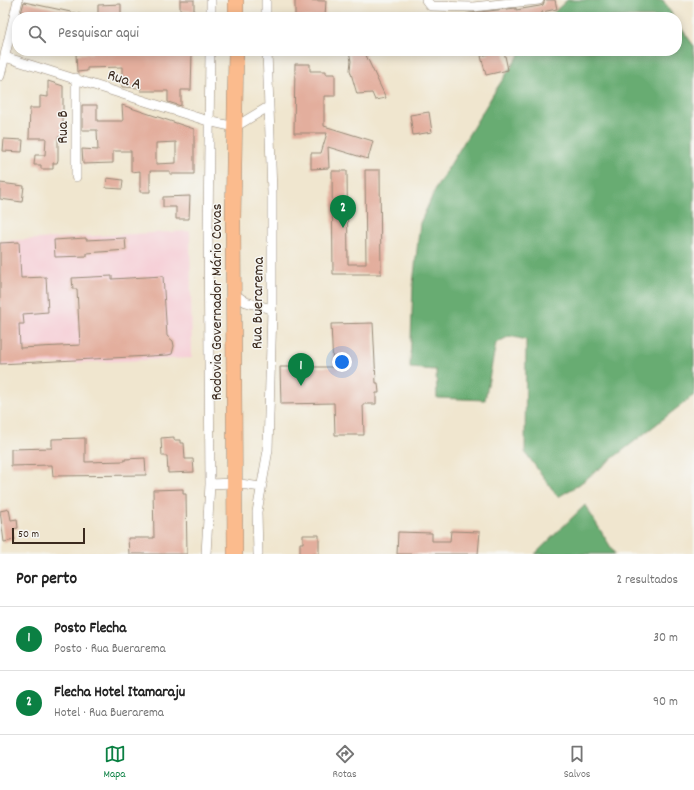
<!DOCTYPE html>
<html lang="pt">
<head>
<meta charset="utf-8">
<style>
  :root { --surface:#fff; --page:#f6f6f6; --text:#222; --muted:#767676; --line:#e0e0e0; --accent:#0b8043 }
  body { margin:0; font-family:Dekko,sans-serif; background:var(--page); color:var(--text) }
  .scale { position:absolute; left:12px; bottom:10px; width:73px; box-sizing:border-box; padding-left:4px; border:2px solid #3b2a1e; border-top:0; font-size:11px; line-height:14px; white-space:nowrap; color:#3b2a1e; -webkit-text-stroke:3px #f6f6f2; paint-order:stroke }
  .you { position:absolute; left:342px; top:362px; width:14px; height:14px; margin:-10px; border:3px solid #fff; border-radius:50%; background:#1a73e8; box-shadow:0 0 0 6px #1a73e833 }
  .badge { display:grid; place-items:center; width:26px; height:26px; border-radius:50%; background:var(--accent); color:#fff; font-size:13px; font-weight:700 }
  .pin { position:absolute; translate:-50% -33px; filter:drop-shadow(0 1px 2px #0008) }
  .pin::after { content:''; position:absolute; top:21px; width:14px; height:12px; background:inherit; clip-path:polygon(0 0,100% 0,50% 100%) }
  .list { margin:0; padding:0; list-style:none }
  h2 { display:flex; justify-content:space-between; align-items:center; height:52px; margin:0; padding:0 16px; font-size:17px }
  h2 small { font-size:13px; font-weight:400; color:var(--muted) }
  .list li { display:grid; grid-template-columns:26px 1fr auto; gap:12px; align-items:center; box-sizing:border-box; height:64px; padding:0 16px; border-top:1px solid var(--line) }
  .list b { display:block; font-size:15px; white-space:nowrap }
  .list p { margin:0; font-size:13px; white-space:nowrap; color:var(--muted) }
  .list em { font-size:13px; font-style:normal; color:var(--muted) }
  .icon { flex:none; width:22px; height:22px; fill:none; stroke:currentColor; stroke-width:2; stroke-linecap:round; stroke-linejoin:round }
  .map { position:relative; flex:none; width:694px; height:554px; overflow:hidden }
  .search { position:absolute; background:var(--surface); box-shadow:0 2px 10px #0003; left:12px; right:12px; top:12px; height:44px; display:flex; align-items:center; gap:10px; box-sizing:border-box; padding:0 14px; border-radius:16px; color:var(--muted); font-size:15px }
  .sheet { height:180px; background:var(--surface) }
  nav { display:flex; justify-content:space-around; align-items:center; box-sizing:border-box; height:56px; border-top:1px solid var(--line); background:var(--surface); font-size:11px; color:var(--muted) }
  nav a { display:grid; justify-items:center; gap:2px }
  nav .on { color:var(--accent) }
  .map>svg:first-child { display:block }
</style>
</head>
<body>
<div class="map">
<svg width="694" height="554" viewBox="0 0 694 554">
  <rect width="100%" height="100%" fill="#f6f6f2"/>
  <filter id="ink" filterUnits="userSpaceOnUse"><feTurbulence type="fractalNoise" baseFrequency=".025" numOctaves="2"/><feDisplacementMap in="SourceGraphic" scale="8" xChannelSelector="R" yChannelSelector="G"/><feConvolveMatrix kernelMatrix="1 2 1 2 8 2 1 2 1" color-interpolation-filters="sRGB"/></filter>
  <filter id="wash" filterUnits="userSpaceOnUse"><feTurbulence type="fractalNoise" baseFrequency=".012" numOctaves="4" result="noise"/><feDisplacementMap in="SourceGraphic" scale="16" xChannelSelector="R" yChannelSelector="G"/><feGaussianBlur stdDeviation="0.9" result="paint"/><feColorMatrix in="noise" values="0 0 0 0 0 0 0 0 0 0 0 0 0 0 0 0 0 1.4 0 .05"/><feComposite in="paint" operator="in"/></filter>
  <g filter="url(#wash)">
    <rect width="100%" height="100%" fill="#f0e6cf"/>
    <!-- built -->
    <path fill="#f6cfd7" d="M190,231L192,358L0,366V241Z"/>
    <!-- forest -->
    <path fill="#68ac72" stroke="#526b48" d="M567,0H663L674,17H549Z
      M677,22L694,46V395L577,486L558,497L525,452L526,340L510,336L496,343L485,400L437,398L436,370L410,368L413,284L420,223L436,188L497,88L522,51H677Z
      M585,505L615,554H535Z"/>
    <g id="blocks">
      <!-- building -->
      <path fill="#e3ae9d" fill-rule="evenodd" d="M180,0H194V11L180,10Z
        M295,0L326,1L325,17H295Z
        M545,0H555L557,9L542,12V14L535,17H467L466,14L470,13L516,8V10L540,6L543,5Z
        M24,2L80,14V17H20Z
        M121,4V16L98,17V5Z
        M92,51L192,53L191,90H181V106L168,102V91H141V88L122,87V67L87,68V71L77,72L76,54L92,53Z
        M349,51H364L386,98L375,100L372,93L357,94L350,70L351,61Z
        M489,51H504L508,70L486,75L481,56L489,54Z
        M295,64H310V71H326V74H335V96H324V126L373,141L368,159L328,147L329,168L311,169V153H321L327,133H294Z
        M48,81L63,86V137H58V160L57,163H53V169H41V165H34L35,155H45L46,138H29L30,108H40V96L48,97Z
        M82,105H97V121H123L122,105L194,129V174H170V171H150V192H140V171L131,172V151H113V163L83,164L82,149L98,150L97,130H82ZM176,142V163L156,164V143Z
        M429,112L432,132L413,135L410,115Z
        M4,139L23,140L22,152L3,151Z
        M365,170H380L381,274H333L332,171H347L348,264H366Z
        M107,178L123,180L122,189L106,188Z
        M0,183L24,186L22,202L0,199Z
        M190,196L189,219H176V207H163V197Z
        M86,238V240L125,238L126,250L87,253V256L55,257L54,240Z
        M19,242L21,278L46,277L48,312L23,314L24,324H19L20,348L80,345L77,289H73L72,278L112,276V279L163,276L167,336L173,341L174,346L172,354L168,355L0,364V243Z
        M373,323L376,383H378L379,393H376V404H363L364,435H335L334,403L281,404L280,367H333L331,324Z
        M174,437V440H180V443H184L185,459H193L194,472L168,473L167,456H162L161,438Z
        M85,438V462L125,461V459L145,458L146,475L53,476L52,465L11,466V449L52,448V439Z
        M183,489V494H186L187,554H129L128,538H154L153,490Z
        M9,509L11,520L17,519L18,528L13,529L15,540L4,542L0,511Z
        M451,531L480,532L478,554H397L398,532L432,533V541H450Z
        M303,535H319V554H300V543H303Z"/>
    </g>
  </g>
  <g filter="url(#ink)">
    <use href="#blocks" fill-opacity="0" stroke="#968876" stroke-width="1"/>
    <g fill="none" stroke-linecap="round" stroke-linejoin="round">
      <!-- minor casing -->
      <g stroke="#968876" stroke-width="10">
        <path id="minor" d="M266,0V17
          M426,0L431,6L473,7L539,0
          M211,17V0
          M5,57L208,121L235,127L268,107
          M0,76L18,0
          M76,177V78
          M234,294L246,302L272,309
          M210,484L234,483L261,487
          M206,554L210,484L208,232L210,51
          M258,554L257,512L268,450L272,309V193L267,51"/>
      </g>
      <!-- trunk casing -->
      <g stroke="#968876" stroke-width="16">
        <path id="trunk" d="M236,17V0
          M235,554L233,220L236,51"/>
      </g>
      <!-- minor -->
      <use href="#minor" stroke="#fff" stroke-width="9"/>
      <!-- trunk -->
      <use href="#trunk" stroke="#fbbb8d" stroke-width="15"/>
    </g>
  </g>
  <g text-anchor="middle" stroke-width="3" stroke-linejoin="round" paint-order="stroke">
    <!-- street labels -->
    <g font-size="16" fill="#3b2a1e" stroke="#f6f6f2">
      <text transform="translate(125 78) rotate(18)" y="6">Rua A</text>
      <text transform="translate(61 127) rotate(-90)" y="6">Rua B</text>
      <text transform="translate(215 302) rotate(-90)" y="6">Rodovia Governador Mário Covas</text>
      <text transform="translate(256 303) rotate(-89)" y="6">Rua Buerarema</text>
    </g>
  </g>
</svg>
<div class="scale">50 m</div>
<div class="you"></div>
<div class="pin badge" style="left:301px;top:386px">1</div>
<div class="pin badge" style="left:343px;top:228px">2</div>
<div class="search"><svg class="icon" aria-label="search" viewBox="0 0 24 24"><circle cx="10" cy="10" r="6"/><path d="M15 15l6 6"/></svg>Pesquisar aqui</div>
</div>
<section class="sheet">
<h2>Por perto<small>2 resultados</small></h2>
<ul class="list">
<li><span class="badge">1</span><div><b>Posto Flecha</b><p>Posto · Rua Buerarema</p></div><em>30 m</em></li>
<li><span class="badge">2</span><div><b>Flecha Hotel Itamaraju</b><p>Hotel · Rua Buerarema</p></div><em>90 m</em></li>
</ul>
</section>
<nav>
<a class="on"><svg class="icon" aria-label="map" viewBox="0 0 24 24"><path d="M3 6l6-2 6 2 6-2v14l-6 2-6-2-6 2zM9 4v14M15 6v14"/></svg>Mapa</a>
<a><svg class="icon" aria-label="directions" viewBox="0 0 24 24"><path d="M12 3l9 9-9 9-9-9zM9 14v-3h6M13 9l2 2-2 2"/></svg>Rotas</a>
<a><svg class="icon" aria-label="saved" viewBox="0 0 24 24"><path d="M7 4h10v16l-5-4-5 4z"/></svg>Salvos</a>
</nav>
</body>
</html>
